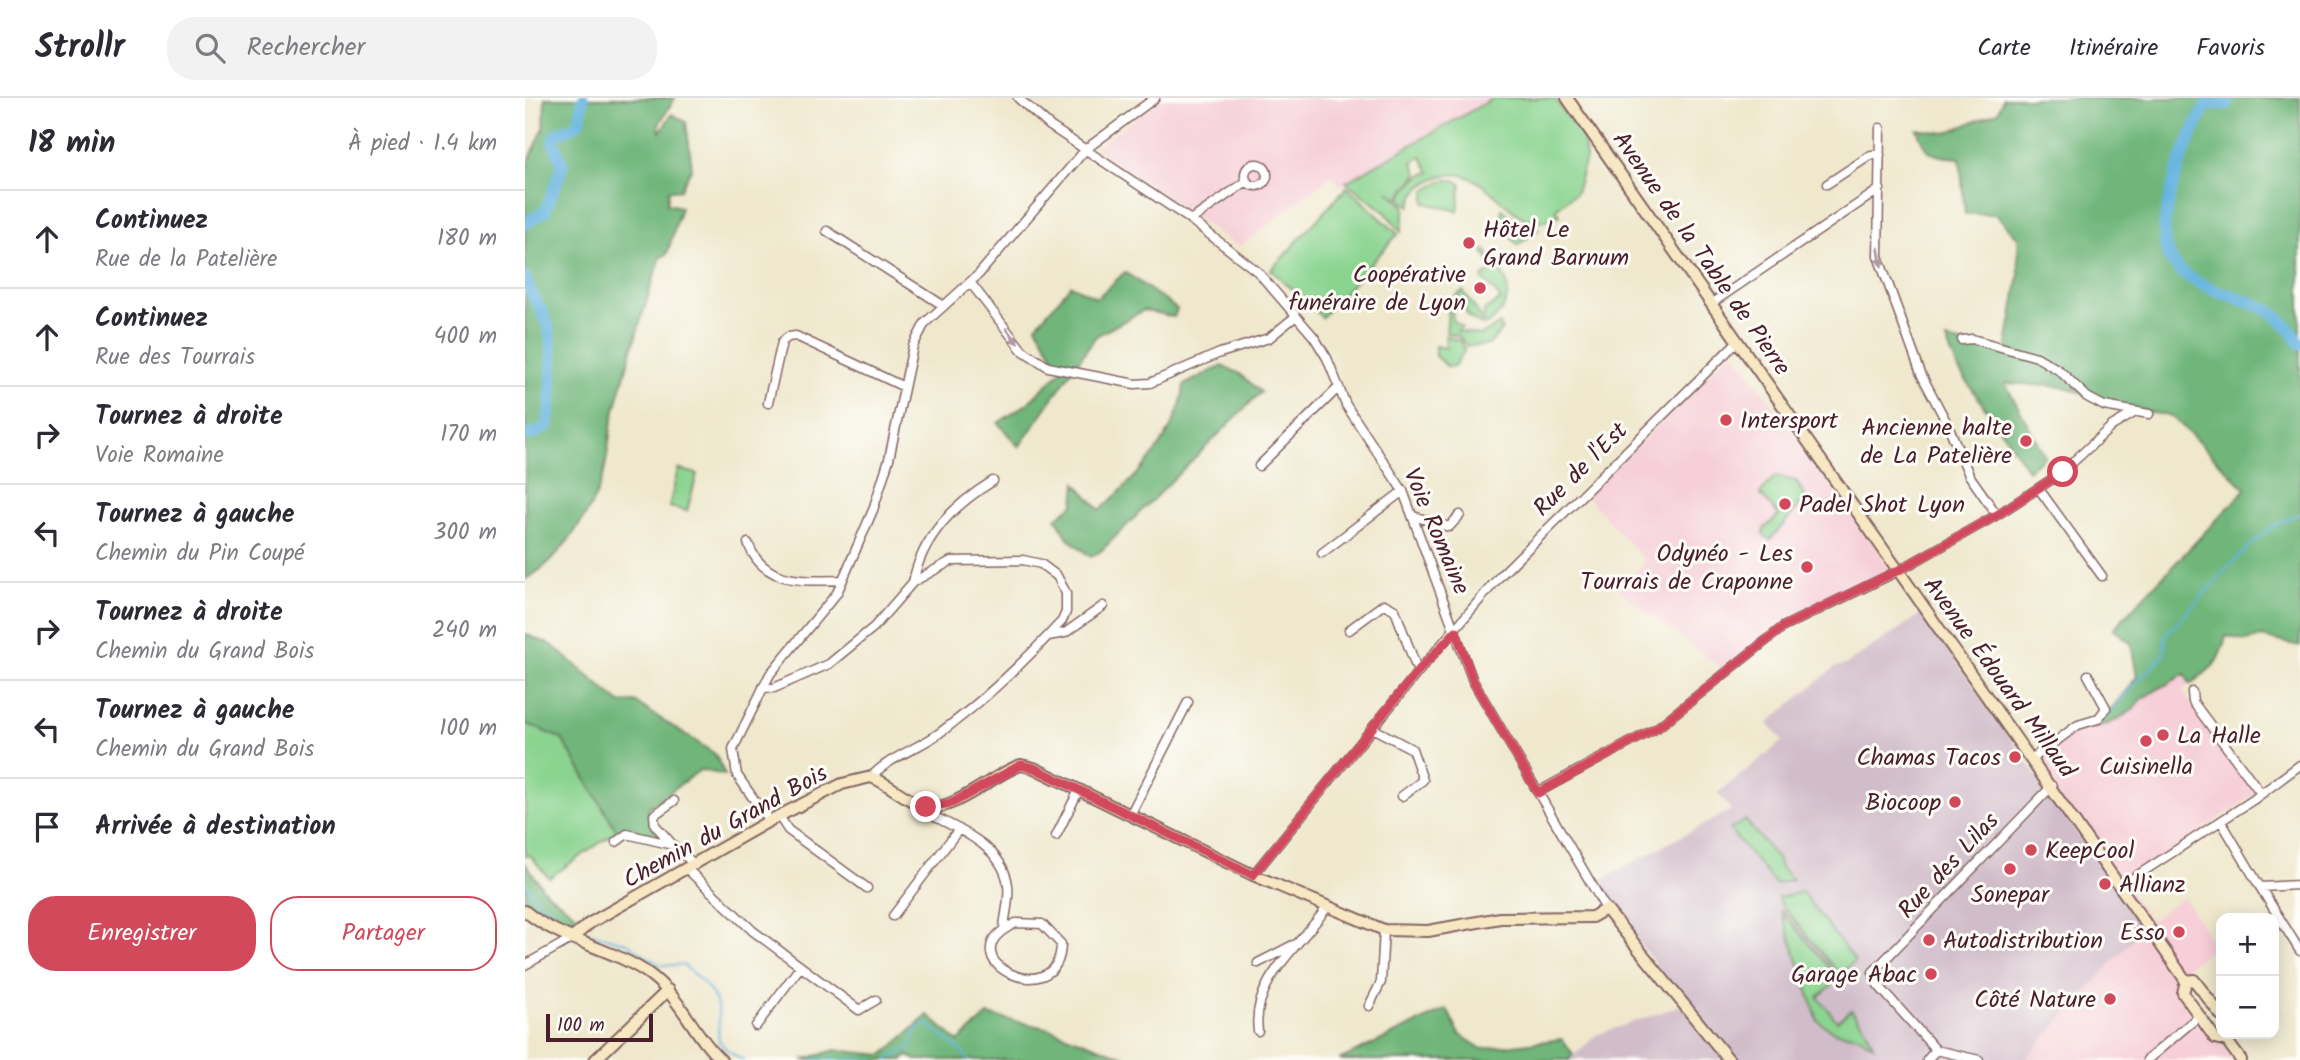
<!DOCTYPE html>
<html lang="fr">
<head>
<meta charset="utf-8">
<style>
  :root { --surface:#fff; --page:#f2f2f3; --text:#2b2b33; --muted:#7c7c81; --line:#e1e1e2; --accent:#d1495b }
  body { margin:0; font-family:Kalam,sans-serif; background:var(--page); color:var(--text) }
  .controls { position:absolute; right:21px; bottom:21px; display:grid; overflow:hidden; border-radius:14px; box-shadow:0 4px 18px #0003 }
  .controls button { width:63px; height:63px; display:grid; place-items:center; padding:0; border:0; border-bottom:2px solid var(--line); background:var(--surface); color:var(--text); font:35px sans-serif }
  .scale { position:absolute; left:21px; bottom:18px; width:107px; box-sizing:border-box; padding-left:7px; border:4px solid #4a1f2b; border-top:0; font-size:19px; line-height:24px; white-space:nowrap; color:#4a1f2b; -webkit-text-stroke:5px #fdfcf7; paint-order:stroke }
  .stop { position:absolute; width:21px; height:21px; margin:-16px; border:5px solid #d1495b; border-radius:50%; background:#fff }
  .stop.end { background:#d1495b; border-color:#fff; box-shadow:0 2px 7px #0008 }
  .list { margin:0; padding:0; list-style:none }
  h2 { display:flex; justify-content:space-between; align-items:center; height:91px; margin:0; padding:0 28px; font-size:30px }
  h2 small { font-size:23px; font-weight:400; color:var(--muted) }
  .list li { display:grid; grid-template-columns:46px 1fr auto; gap:21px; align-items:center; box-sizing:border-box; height:98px; padding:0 28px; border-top:2px solid var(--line) }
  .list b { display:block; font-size:26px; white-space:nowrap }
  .list p { margin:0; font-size:23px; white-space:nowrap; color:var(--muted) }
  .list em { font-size:23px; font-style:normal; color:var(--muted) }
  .actions { display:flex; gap:14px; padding:21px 28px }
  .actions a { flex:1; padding:16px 0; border:2px solid var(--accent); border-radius:28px; text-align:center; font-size:24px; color:var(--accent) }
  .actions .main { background:var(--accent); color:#fff }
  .icon { flex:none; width:38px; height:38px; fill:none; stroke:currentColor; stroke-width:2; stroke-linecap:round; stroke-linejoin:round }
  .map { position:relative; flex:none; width:1775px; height:962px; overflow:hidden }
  header { display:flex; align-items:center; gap:42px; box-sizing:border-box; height:98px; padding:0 35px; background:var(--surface); border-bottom:2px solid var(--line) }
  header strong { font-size:33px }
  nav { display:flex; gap:38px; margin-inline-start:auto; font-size:24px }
  .search { width:490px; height:63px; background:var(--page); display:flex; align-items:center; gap:18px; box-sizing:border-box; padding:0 24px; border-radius:28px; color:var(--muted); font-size:26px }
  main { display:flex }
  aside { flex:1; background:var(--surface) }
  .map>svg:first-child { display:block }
</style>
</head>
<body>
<header>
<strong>Strollr</strong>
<div class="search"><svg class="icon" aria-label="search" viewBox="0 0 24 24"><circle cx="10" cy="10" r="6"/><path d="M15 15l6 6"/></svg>Rechercher</div>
<nav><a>Carte</a><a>Itinéraire</a><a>Favoris</a></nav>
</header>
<main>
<aside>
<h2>18 min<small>À pied · 1.4 km</small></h2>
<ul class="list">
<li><svg class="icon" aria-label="ahead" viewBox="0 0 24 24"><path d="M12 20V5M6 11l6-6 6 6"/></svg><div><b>Continuez</b><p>Rue de la Patelière</p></div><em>180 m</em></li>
<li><svg class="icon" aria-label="ahead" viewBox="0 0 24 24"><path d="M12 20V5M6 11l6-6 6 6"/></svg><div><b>Continuez</b><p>Rue des Tourrais</p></div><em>400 m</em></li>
<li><svg class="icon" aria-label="right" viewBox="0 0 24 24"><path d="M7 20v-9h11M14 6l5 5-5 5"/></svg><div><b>Tournez à droite</b><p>Voie Romaine</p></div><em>170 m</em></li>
<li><svg class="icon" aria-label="left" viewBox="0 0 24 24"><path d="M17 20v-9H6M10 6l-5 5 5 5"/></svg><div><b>Tournez à gauche</b><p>Chemin du Pin Coupé</p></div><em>300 m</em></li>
<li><svg class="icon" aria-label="right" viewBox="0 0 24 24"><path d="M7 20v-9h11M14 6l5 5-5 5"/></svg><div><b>Tournez à droite</b><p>Chemin du Grand Bois</p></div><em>240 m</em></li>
<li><svg class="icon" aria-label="left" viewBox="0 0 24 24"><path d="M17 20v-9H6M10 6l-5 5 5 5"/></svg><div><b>Tournez à gauche</b><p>Chemin du Grand Bois</p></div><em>100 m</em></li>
<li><svg class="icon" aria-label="arrive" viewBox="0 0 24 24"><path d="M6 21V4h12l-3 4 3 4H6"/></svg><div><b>Arrivée à destination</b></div></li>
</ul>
<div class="actions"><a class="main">Enregistrer</a><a>Partager</a></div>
</aside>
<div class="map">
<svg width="1775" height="962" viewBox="0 0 1775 962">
  <rect width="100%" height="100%" fill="#fdfcf7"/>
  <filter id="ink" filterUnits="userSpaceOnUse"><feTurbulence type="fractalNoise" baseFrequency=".0143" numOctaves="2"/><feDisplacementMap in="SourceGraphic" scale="14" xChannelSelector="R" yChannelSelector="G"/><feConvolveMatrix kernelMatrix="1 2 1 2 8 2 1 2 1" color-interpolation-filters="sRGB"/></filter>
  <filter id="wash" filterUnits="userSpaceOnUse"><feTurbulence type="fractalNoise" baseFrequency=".00686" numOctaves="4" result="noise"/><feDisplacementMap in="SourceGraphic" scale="28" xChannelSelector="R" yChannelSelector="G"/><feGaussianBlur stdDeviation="1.57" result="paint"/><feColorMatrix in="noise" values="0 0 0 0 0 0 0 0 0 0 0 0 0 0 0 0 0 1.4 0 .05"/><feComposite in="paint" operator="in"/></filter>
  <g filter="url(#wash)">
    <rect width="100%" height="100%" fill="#efe8cd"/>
    <!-- built -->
    <path fill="#f6cfd8" d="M637,0H969L815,88L807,77L714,149L570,50Z
      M1208,252L1367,472L1262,521L1200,573L1094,492L1121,464L1061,398Z
      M1660,575L1665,586L1657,593L1732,695L1598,785L1625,823L1659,799L1690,849L1651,876L1709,962H1500L1618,830L1506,663L1555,627L1558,632L1583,627L1613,607L1616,601Z"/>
    <!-- industrial -->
    <path fill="#d1bdca" d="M1398,515L1618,830L1500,962H1044L1071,937L1160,906L1069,785L1206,712L1193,695L1258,643L1243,625L1310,569L1320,567Z"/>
    <!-- green -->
    <path fill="#8bd490" stroke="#6a7a5e" stroke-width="2" d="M969,0H1029L1059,42L1061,60L1051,95L1031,111L1035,117C982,150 966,50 905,83C894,89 888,96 885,108L875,101C883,89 891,77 905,74L896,58L888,64L893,76L873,100L863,93L880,109L876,134L861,115L821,84Z
      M919,82H930L936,86L933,113L900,105V93Z
      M822,89L873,136L797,219L746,172Z
      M977,111L993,124L1014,131L993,147L975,128Z
      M961,152C966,162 975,170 980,180C988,199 976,221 959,227V213L976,201L957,180L969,171L958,154Z
      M938,193L956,219V227L944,219L938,209L927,211L928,222L937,229L932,233L956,237L975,226L977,231L964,247L942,248L933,238L921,235L924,203Z
      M920,238L935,243L940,252L929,268L923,269L910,258V248L921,250Z
      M153,371L172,376L162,413L144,409Z
      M1250,378L1271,383L1281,400L1245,442L1238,436L1239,431L1254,417L1235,396Z
      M0,625L37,641L92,733L24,780L5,757L0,758Z
      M1220,722L1253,762L1254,768L1268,782L1250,786L1205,732Z
      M1277,794L1330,863L1314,876L1254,804L1253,800Z
      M1256,812L1314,881L1293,899L1312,923L1326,912L1340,929L1348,947L1334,938L1309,934L1293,923Z"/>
    <!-- forest -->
    <path fill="#70b67a" stroke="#5d6a52" stroke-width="2" d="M20,0H150L134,26L135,34L147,16L161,24L167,69L155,92H144L142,106L156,109L142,156L135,160C118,214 101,269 87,324C83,343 83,364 77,382C66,415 31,467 0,481V72L19,29Z
      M1478,0H1775V548L1737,539L1721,543L1701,538C1693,567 1689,569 1665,586L1660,576L1616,601C1609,615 1586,626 1571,630L1612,579L1606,545L1588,531L1721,391L1648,319L1604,310L1540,289L1480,285L1520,358L1503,372L1432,269L1421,242L1481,254L1494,177L1493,140L1471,116H1440L1435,60C1408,58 1401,58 1392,31L1421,35L1473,14Z
      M600,174L652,211L649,219L619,212L571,238L494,349L473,325L503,305L537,272L511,228L546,187L572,200Z
      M696,268L714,275L736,294L576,453L566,459L544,441L531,420L549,406L551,385L575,412C611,380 654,337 659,287Z
      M0,536L27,547L95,605L110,604L190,656L200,677L175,672L123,710L126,725L139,740L92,733L37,641L0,625Z
      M0,765L20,793L54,819L46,828L38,830L0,804Z
      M922,911L934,936L957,951L1037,941L1048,956L1044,962H814Z
      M403,917L433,944L463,917L525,931L608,962H391L383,958L377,962H278L310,952L358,957Z"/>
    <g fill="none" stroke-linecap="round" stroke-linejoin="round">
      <!-- stream -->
      <path stroke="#65b4df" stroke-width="2" d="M1583,617L1608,587L1639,557L1641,536C1677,503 1730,427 1775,416
        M0,785L12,803L54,830
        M62,834L102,845L135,867H158C170,878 185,888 191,904C202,937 177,939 218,962
        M288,962H350
        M363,962L385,949L392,931L402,926L435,952L443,962"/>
      <!-- river -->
      <path stroke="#65b4df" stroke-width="12" d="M1703,0L1701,7L1683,5C1664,36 1630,118 1642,154C1647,168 1659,177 1672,184C1714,206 1747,198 1775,246
        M0,126L20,113L38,68L28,43L31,36L48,29L55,23L58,0
        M0,179C4,196 15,207 21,223C31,248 27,302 22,328L11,335L0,337"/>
    </g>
  </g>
  <g filter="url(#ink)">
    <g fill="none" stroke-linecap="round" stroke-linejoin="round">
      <!-- street casing -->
      <g stroke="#846564" stroke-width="11">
        <path id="street" d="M493,0L525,28L666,122L733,174L789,239L802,260L821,307L878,393L948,583L1081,811
          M1355,30L1353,158L1396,276L1423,327L1444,377L1472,417
          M720 77a11 11 0 1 1 22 0a11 11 0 1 1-22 0Z
          M1302,86L1346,57H1355
          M666,122L722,83
          M302,133L419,208
          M445,184L497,252L523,269L610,286L625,285L695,255L744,240L771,218
          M1187,205L1355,91
          M1437,242L1447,241L1512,259L1535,273L1562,299L1579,308L1624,316
          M243,305L257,244L263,239L271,238L379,289
          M734,368L814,289
          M1514,391L1577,478
          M888,418L924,429L935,417
          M223,445C238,487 279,483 317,482
          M797,455L878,393
          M388,484C398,437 429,407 468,383
          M824,532L859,506L870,512L893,574
          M523,538L540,535L578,508
          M238,589L249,590L304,566L349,529L388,484L426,463L498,462L516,466L532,478L541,495V514L537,523C500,563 458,604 413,636C392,651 363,660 346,679
          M1667,594L1668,604L1735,694
          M847,630L887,651L898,682L877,698
          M1508,660L1553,627L1573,621L1581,610L1563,577
          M1013,694L1132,630L1258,529L1373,473L1472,417L1535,376L1587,328L1609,315
          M401,709L404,716C434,731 478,749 483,787C485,801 480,816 479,830
          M605,717L663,604
          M254,718L263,732L342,790
          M244,723L212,677L208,651L245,576L312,495L348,412L364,361L388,248L400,225L454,176L561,51L630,0
          M1696,723L1735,789L1775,787
          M531,738L554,692
          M91,744L102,736L148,747L170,767
          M147,746L130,727L129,717L149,703
          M162,771L228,833L334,912L351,902
          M728,777L893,574L975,478L1213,243
          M1596,788L1728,702L1775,667
          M1735,789L1775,853
          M368,818L434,731
          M491,825L517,826L536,846C535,917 415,860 491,825Z
          M733,865L768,847
          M0,867L46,841
          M844,908L856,884L859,832
          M231,928L275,869
          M733,933C726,882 777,846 803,808
          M1402,962L1411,952
          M1454,962L1411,952L1353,887L1348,874L1527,688
          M1622,962L1674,918"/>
      </g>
      <!-- secondary casing -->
      <g stroke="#846564" stroke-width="14">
        <path id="secondary" d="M1042,0L1661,883
          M0,813C37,844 86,849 124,876C157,900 168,937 196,962
          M46,841L65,825L244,723L317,686L346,679C365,686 379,701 398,708C425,718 469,675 496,667L509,670L728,777L859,832L903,833L975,820L1067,819L1081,811L1204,962
          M1696,917L1669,882L1661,883L1658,895L1690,940L1702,943
          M1702,943L1716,962
          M70,962L143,892"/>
      </g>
      <!-- street -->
      <use href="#street" stroke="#fff" stroke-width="8"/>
      <!-- secondary -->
      <use href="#secondary" stroke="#f7e8c3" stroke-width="10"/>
    </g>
    <!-- one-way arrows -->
    <defs><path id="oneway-solid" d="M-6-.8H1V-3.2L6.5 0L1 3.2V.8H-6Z" transform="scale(1.75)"/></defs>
    <g fill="#ae9aa0">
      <use href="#oneway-solid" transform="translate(1355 159) rotate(80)"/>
      <use href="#oneway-solid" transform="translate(487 238) rotate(52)"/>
    </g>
  </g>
  <g fill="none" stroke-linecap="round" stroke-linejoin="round" filter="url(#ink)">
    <!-- route -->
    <path stroke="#d1495b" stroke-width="9" d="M401,709L427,705L496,667L509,670L728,777L893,573L931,533L948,583L1013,695L1132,630L1258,529L1380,469L1472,417L1538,374"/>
  </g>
  <!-- markers -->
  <g fill="#d1495b" stroke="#fdfcf7" stroke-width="2.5">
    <circle cx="944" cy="145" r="7"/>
    <circle cx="955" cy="190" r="7"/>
    <circle cx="1201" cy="322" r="7"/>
    <circle cx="1501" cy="343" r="7"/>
    <circle cx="1260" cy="406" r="7"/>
    <circle cx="1282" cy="469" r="7"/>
    <circle cx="1638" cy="637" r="7"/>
    <circle cx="1621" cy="643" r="7"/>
    <circle cx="1490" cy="659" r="7"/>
    <circle cx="1430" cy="704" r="7"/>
    <circle cx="1506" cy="752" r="7"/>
    <circle cx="1485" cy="771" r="7"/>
    <circle cx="1580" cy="786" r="7"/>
    <circle cx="1654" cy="834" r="7"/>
    <circle cx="1404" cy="842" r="7"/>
    <circle cx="1406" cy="876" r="7"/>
    <circle cx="1585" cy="901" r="7"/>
  </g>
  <g text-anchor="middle" stroke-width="6" stroke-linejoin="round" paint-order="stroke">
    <!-- poi labels -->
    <g font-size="24" fill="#4a1f2b" stroke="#fdfcf7" text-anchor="end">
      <text x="958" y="139" text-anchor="start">Hôtel Le<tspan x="958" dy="28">Grand Barnum</tspan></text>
      <text x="941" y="184">Coopérative<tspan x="941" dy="28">funéraire de Lyon</tspan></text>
      <text x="1215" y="330" text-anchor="start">Intersport</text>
      <text x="1487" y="337">Ancienne halte<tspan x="1487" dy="28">de La Patelière</tspan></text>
      <text x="1274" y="414" text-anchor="start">Padel Shot Lyon</text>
      <text x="1268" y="463">Odynéo - Les<tspan x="1268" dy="28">Tourrais de Craponne</tspan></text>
      <text x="1652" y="645" text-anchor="start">La Halle</text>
      <text x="1476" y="667">Chamas Tacos</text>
      <text x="1621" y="676" text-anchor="middle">Cuisinella</text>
      <text x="1416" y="712">Biocoop</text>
      <text x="1520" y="760" text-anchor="start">KeepCool</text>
      <text x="1594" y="794" text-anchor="start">Allianz</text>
      <text x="1485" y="804" text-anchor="middle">Sonepar</text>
      <text x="1640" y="842">Esso</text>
      <text x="1418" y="850" text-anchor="start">Autodistribution</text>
      <text x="1392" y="884">Garage Abac</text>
      <text x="1571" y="909">Côté Nature</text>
    </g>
    <!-- street labels -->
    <g font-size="24" fill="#4a1f2b" stroke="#fdfcf7">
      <text transform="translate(1177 155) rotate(55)" y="8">Avenue de la Table de Pierre</text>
      <text transform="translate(1055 371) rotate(-45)" y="8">Rue de l'Est</text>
      <text transform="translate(912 433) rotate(67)" y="8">Voie Romaine</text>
      <text transform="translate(1475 579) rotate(54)" y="8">Avenue Édouard Millaud</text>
      <text transform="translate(200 728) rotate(-29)" y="8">Chemin du Grand Bois</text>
      <text transform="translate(1423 767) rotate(-47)" y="8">Rue des Lilas</text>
    </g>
  </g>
</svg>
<div class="controls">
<button>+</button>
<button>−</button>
</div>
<div class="scale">100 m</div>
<div class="stop" style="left:1538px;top:374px"></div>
<div class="stop end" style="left:401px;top:709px"></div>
</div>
</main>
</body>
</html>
